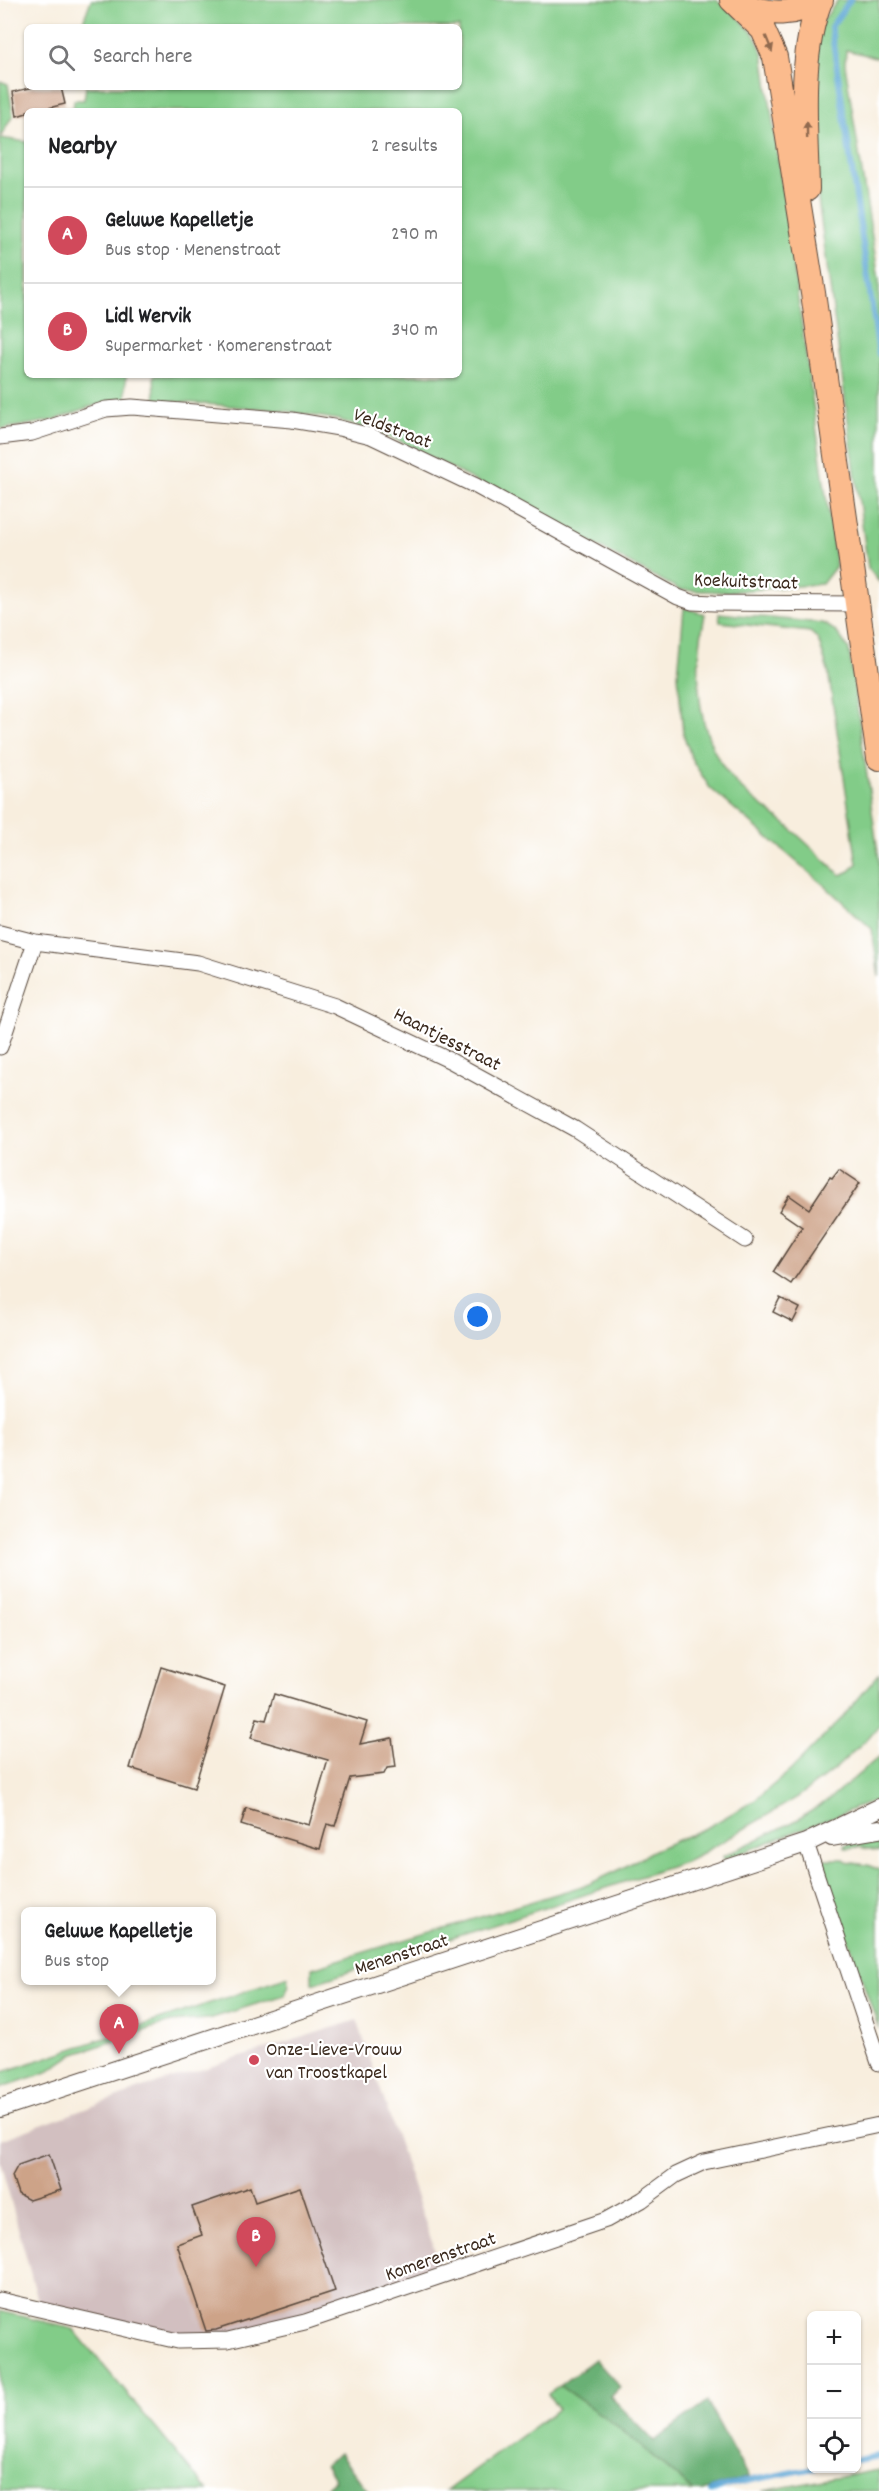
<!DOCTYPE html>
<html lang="en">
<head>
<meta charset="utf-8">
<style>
  :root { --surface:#fff; --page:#f2f2f2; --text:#202124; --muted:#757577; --line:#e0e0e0; --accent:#d1495b }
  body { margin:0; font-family:Dekko,sans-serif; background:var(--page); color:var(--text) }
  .controls { position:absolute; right:18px; bottom:18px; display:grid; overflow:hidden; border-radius:9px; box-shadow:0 2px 4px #0004 }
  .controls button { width:54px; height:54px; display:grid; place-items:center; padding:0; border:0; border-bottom:2px solid var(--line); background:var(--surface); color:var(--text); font:30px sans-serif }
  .you { position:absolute; left:478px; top:1317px; width:21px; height:21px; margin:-15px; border:4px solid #fff; border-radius:50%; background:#1a73e8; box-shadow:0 0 0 9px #1a73e833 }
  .badge { display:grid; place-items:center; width:39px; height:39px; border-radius:50%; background:var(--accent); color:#fff; font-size:20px; font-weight:700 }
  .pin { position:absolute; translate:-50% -50px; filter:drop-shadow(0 2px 3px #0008) }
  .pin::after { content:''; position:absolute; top:32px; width:21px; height:18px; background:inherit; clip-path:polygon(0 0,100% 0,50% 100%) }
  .popup { position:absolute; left:21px; top:1907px; width:195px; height:78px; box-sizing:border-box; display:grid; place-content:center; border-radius:9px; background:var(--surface); filter:drop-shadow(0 2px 4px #0005); font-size:20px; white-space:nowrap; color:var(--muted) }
  .popup b { font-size:22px; color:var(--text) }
  .popup::after { content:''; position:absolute; left:50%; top:100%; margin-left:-12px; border:12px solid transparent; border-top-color:var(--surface) }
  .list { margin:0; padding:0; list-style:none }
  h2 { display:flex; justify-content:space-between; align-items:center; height:78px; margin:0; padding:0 24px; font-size:26px }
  h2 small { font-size:20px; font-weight:400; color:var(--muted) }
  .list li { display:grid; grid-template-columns:39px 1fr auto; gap:18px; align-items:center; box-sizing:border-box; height:96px; padding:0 24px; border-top:2px solid var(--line) }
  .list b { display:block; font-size:22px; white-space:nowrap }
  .list p { margin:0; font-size:20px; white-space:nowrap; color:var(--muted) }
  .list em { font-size:20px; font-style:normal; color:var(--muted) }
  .icon { flex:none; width:33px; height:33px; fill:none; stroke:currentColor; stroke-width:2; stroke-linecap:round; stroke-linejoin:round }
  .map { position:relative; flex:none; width:879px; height:2491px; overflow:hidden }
  .search { position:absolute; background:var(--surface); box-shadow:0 2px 4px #0004; left:24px; top:24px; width:438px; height:66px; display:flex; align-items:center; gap:15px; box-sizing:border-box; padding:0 21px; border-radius:9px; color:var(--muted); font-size:22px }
  .panel { position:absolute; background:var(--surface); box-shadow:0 2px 4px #0004; left:24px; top:108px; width:438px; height:270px; border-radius:9px }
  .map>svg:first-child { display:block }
</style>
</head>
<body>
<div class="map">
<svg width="879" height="2491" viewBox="0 0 879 2491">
  <rect width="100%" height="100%" fill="#fff"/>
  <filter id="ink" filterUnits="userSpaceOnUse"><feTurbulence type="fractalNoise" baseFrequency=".0167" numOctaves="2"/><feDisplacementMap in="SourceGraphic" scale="12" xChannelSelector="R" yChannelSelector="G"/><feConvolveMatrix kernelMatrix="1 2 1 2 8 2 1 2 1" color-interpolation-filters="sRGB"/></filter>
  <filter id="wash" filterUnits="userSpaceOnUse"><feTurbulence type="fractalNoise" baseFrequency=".008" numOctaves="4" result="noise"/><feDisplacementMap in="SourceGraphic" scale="24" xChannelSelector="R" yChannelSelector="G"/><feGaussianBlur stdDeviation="1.35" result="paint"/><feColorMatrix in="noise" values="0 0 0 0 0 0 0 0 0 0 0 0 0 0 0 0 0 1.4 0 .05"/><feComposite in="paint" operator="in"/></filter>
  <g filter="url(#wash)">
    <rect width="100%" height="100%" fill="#f8eede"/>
    <!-- industrial -->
    <path fill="#d2bfc0" d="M357,2020L440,2266L354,2299L234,2334L190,2336L137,2327L38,2301L0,2161V2140L140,2089Z"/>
    <!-- green -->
    <path fill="#82cc88" stroke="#5e7b53" stroke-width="1.5" d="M91,0H716L739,18L753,33L763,53L836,566L822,584L728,592L680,590L396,439L340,420L280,410L155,400L154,375H459V111H73L74,100H84L86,87H459V27H81Z
      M838,0H879V58L846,50L845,64L879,281V582L868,568L818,199L817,29Z
      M0,81L8,84L13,115L0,138L27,142V375H126V400L89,407L55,420L2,429H0Z
      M684,608L705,614C693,674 694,741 740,787C753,800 769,811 783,822C803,839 822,858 841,875L850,871L857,864L828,671L818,639L810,632L720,622L719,613L822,623C836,629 841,637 849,650L879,860V977L872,929L825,886L710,788L692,760L683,733L678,674Z
      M879,1674V1725L869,1737L836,1768L798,1797L698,1856L688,1861L312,1984V1968L589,1884L621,1869L652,1851L708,1827L754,1801L791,1770L841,1719Z
      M879,1757V1799L723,1860L722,1857L797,1820L830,1799Z
      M879,1836V1851L859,1847L846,1848L844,1845Z
      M825,1859H844L846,1862L868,1865L879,1870V2029L822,1863Z
      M288,1977L289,1985L285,1995L209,2019L171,2022L72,2055L47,2072L0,2088V2073Z
      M0,2311L73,2329L208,2491H0Z
      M560,2386L617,2426L694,2491H446L558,2409L548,2394Z
      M879,2470V2491H763Z"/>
    <!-- forest -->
    <path fill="#69b074" stroke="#526d49" stroke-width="1.5" d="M595,2359L620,2387L611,2397L654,2441L707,2402L748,2477L702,2491H694L617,2426L560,2386Z
      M339,2453L368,2491H322L335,2480L325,2465Z"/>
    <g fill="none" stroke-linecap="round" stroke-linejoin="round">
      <!-- stream -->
      <path stroke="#5ea7d5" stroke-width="6" d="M850,0L831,27L879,354
        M856,2460L879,2456
        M711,2491L737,2483L814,2468"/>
    </g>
    <g id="blocks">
      <!-- building -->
      <path fill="#cda388" d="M34,87H61L65,104L36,111H27V113L17,116L13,92Z
        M839,1169L860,1183L791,1284L773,1272L802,1227L779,1211L789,1195L809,1209L830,1177L832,1178Z
        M780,1298L800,1308L793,1322L773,1312Z
        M161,1667L225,1687L194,1788L130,1768Z
        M274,1694L367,1722L360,1744L392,1738L396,1767L387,1768L384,1774L350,1778L335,1826L327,1824L320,1849L241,1825L246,1808L309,1825L328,1760L251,1738L257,1718L266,1720Z
        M49,2154L61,2190L29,2200L18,2194L12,2176L18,2165Z
        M250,2187L255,2202L300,2187L335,2291L216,2330L206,2331L177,2244L202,2235L192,2207Z"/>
    </g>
  </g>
  <g filter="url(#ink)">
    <use href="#blocks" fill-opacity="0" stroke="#57473b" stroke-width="1.5"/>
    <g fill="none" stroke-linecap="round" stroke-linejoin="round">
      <!-- minor casing -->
      <g stroke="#57473b" stroke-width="17">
        <path id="minor" d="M0,437L32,433L106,409L132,407L292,420L339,428L371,436L476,486L678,597L692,602L714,603L857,604
          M0,933L35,942L198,963L335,1006L451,1061L575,1129L745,1240
          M0,1047L35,942
          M806,1843L879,2063
          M0,2300L178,2341L228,2340L305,2322L606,2220L642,2200L676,2175L704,2162L879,2125"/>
      </g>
      <!-- tertiary casing -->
      <g stroke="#57473b" stroke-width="20">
        <path id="tertiary" d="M832,1837L879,1829
          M0,2108L806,1843L879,1808"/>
      </g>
      <!-- primary casing -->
      <g stroke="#57473b" stroke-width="26">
        <path id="primary" d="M732,0L763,30L775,57L813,293L879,758
          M741,4C768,16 796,16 821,0
          M807,189C806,129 798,58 820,1"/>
      </g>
      <!-- minor -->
      <use href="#minor" stroke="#fff" stroke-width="15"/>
      <!-- tertiary -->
      <use href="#tertiary" stroke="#fff" stroke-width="18"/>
      <!-- primary -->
      <use href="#primary" stroke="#fbbb8d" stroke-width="24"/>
    </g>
    <!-- one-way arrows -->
    <defs><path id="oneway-solid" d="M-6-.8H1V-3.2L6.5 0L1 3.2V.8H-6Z" transform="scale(1.5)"/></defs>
    <g fill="#916b50">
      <use href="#oneway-solid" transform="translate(769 44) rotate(68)"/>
      <use href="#oneway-solid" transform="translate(807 130) rotate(-91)"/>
    </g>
  </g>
  <!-- markers -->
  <circle fill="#d1495b" stroke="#fff" stroke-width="2" cx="254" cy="2060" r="6"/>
  <g text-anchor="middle" stroke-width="4.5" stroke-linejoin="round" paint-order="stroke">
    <!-- street labels -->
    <g font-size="20" fill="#3b2a1e" stroke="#fff">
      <text transform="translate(393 427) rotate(21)" y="7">Veldstraat</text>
      <text transform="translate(746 580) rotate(2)" y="7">Koekuitstraat</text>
      <text transform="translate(448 1038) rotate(27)" y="7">Haantjesstraat</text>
      <text transform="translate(401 1953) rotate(-18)" y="7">Menenstraat</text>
      <text transform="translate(440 2255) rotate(-19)" y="7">Komerenstraat</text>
    </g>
    <!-- poi labels -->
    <g font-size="20" fill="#3b2a1e" stroke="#fff" text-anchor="start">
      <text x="266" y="2055">Onze-Lieve-Vrouw<tspan x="266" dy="23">van Troostkapel</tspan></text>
    </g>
  </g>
</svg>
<div class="controls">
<button>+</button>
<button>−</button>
<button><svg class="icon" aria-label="locate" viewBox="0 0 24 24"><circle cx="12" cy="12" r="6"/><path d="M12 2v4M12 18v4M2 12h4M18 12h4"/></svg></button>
</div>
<div class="you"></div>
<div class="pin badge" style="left:119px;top:2054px">A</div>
<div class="popup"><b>Geluwe Kapelletje</b>Bus stop</div>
<div class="pin badge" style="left:256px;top:2267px">B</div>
<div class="search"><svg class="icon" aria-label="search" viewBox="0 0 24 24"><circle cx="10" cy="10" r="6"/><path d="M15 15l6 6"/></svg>Search here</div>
<section class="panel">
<h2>Nearby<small>2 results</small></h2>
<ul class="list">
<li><span class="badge">A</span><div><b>Geluwe Kapelletje</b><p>Bus stop · Menenstraat</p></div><em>290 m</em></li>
<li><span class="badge">B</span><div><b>Lidl Wervik</b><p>Supermarket · Komerenstraat</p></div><em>340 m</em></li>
</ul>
</section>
</div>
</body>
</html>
